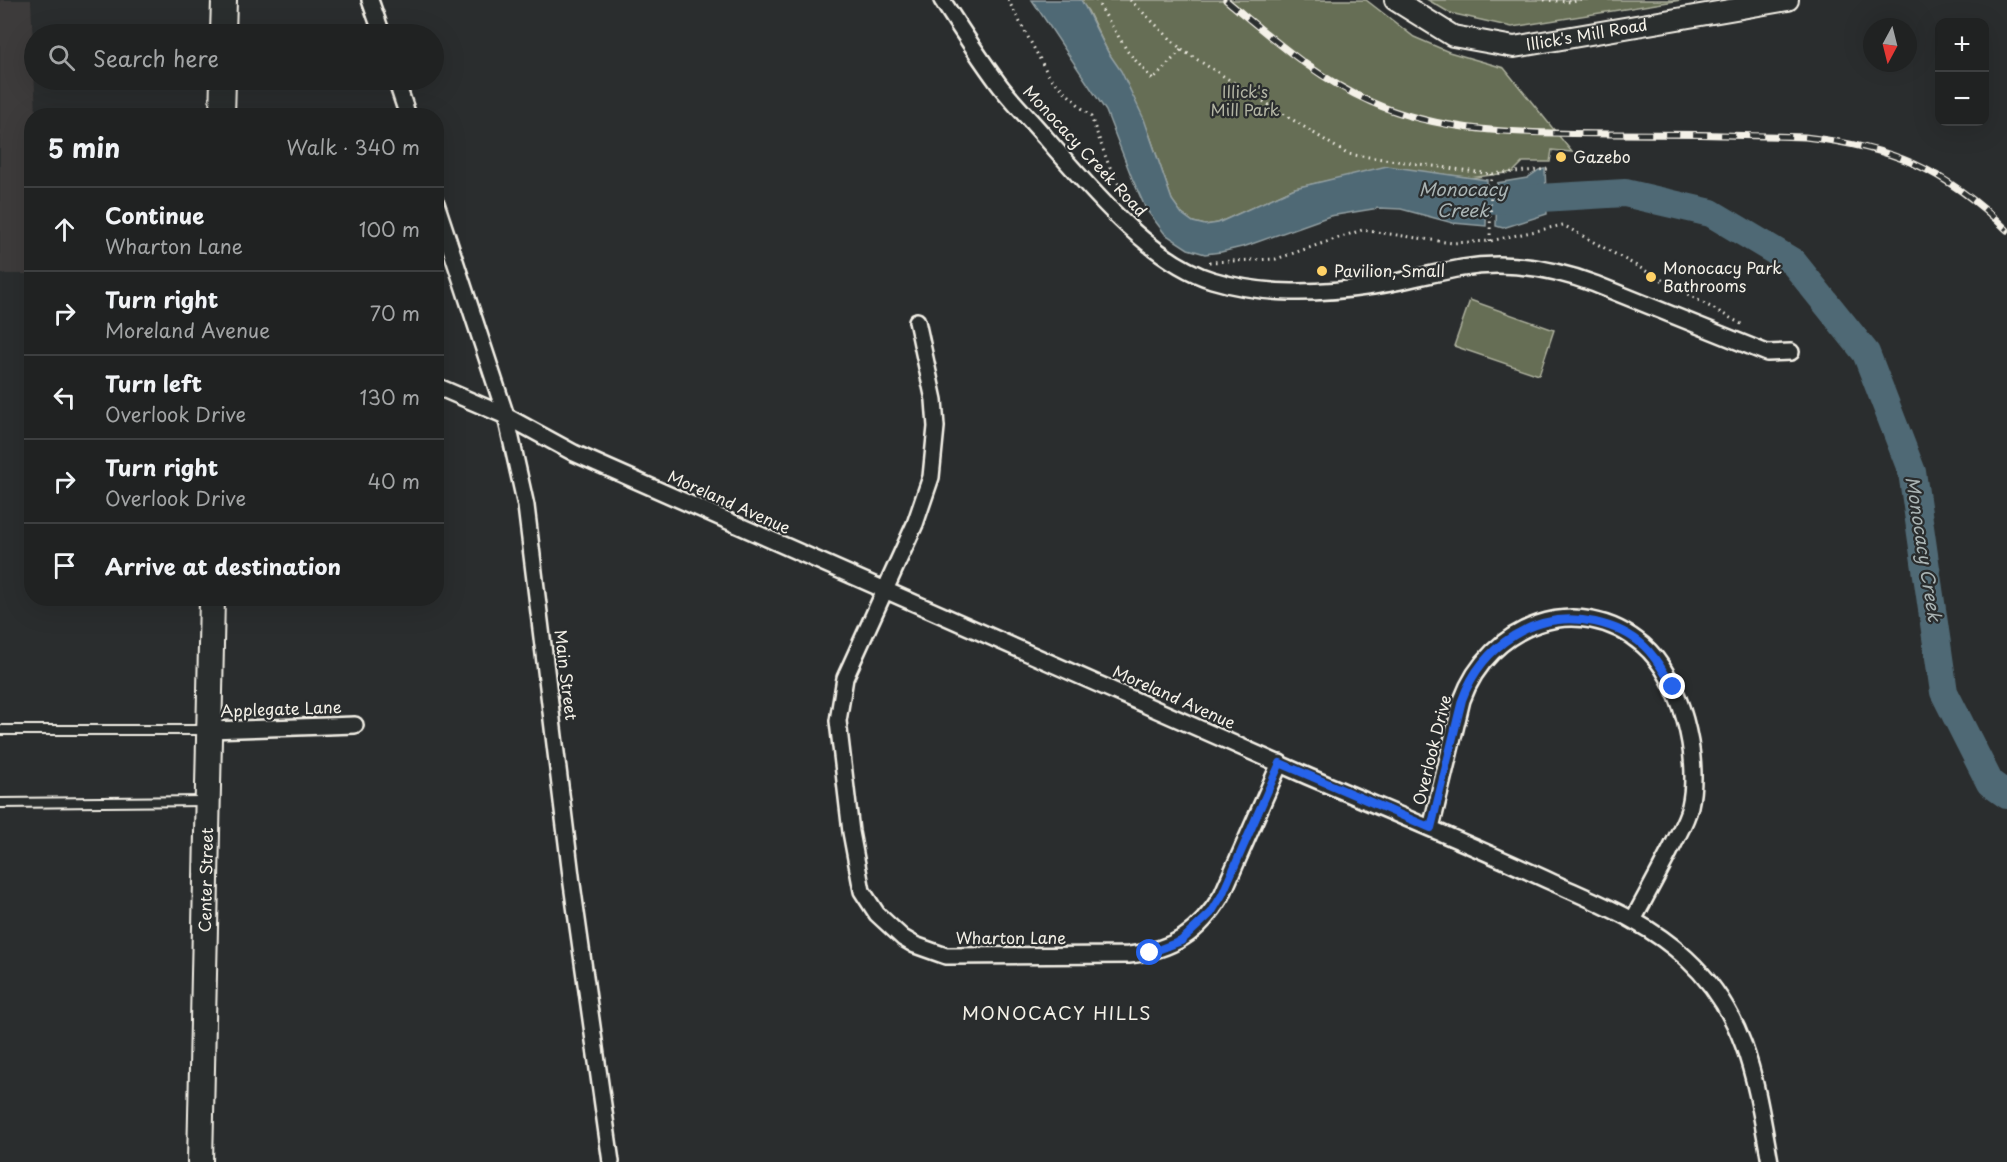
<!DOCTYPE html>
<html lang="en">
<head>
<meta charset="utf-8">
<style>
  :root { --surface:#202222; --page:#282a2a; --text:#f1f3f6; --muted:#a2a4a5; --line:#3d3f40 }
  body { margin:0; font-family:"Playpen Sans",sans-serif; background:var(--page); color:var(--text) }
  .controls { position:absolute; right:18px; top:18px; display:grid; overflow:hidden; border-radius:12px; box-shadow:0 6px 24px #0002 }
  .controls button { width:54px; height:54px; display:grid; place-items:center; padding:0; border:0; border-bottom:2px solid var(--line); background:var(--surface); color:var(--text); font:30px sans-serif }
  .compass { position:absolute; left:1863px; top:18px; width:54px; height:54px; border-radius:50%; background:var(--surface); box-shadow:0 6px 24px #0002; rotate:187deg }
  .stop { position:absolute; width:18px; height:18px; margin:-14px; border:4px solid #2563eb; border-radius:50%; background:#fff }
  .stop.end { background:#2563eb; border-color:#fff; box-shadow:0 2px 6px #0008 }
  .list { margin:0; padding:0; list-style:none }
  h2 { display:flex; justify-content:space-between; align-items:center; height:78px; margin:0; padding:0 24px; font-size:26px }
  h2 small { font-size:20px; font-weight:400; color:var(--muted) }
  .list li { display:grid; grid-template-columns:39px 1fr auto; gap:18px; align-items:center; box-sizing:border-box; height:84px; padding:0 24px; border-top:2px solid var(--line) }
  .list b { display:block; font-size:22px; white-space:nowrap }
  .list p { margin:0; font-size:20px; white-space:nowrap; color:var(--muted) }
  .list em { font-size:20px; font-style:normal; color:var(--muted) }
  .icon { flex:none; width:33px; height:33px; fill:none; stroke:currentColor; stroke-width:2; stroke-linecap:round; stroke-linejoin:round }
  .map { position:relative; flex:none; width:2007px; height:1162px; overflow:hidden }
  .search { position:absolute; background:var(--surface); box-shadow:0 6px 24px #0002; left:24px; top:24px; width:420px; height:66px; display:flex; align-items:center; gap:15px; box-sizing:border-box; padding:0 21px; border-radius:33px; color:var(--muted); font-size:22px }
  .panel { position:absolute; background:var(--surface); box-shadow:0 6px 24px #0002; left:24px; top:108px; width:420px; height:498px; border-radius:24px }
  .map>svg:first-child { display:block }
</style>
</head>
<body>
<div class="map">
<svg width="2007" height="1162" viewBox="0 0 2007 1162">
  <rect width="100%" height="100%" fill="#2a2d2e"/>
  <filter id="ink" filterUnits="userSpaceOnUse"><feTurbulence type="fractalNoise" baseFrequency=".0167" numOctaves="2"/><feDisplacementMap in="SourceGraphic" scale="12" xChannelSelector="R" yChannelSelector="G"/><feConvolveMatrix kernelMatrix="1 2 1 2 8 2 1 2 1" color-interpolation-filters="sRGB"/></filter>
  <g filter="url(#ink)">
    <!-- built -->
    <path fill="#3e3b3b" d="M0,0H31L36,115L32,116L31,274H0Z"/>
    <!-- green -->
    <path fill="#666e54" stroke="#adb09e" stroke-width="1.5" d="M1080,0H1366L1414,37L1449,52L1504,68L1572,152L1552,150L1550,162H1523L1513,172L1470,178L1389,167L1295,188L1218,223L1205,225L1193,222L1182,214L1172,200L1149,133L1126,82L1108,52L1088,11Z
      M1428,0H1681L1512,27L1450,13Z
      M1470,300L1554,330L1539,375L1454,346Z"/>
    <!-- water -->
    <path fill="#506974" stroke="#929fa2" stroke-width="1.5" d="M1032,0H1081L1085,7L1108,52L1121,71L1144,119L1172,200L1182,214L1193,222L1205,225L1218,223L1295,188L1387,166L1487,180L1486,226L1453,223L1401,209L1379,208L1330,216L1246,246L1221,252L1205,254L1188,249L1165,234L1146,209L1132,178L1106,111Z
      M1545,169L1547,214L1503,228L1496,226L1497,183L1527,178L1539,170Z"/>
    <g fill="none" stroke-linecap="round" stroke-linejoin="round">
      <!-- river -->
      <path stroke="#506974" stroke-width="28" d="M1449,199L1506,200L1625,193L1711,213L1793,262L1866,353L1912,472L1944,692L1990,783L2007,795"/>
      <!-- service casing -->
      <g stroke="#f4f1e8" stroke-width="12">
        <path id="service" d="M0,730H207
          M0,803L205,801"/>
      </g>
      <!-- minor casing -->
      <g stroke="#f4f1e8" stroke-width="20">
        <path id="minor" d="M370,0L382,34
          M942,0C960,28 978,56 998,83C1012,102 1030,119 1045,137C1088,186 1149,261 1212,280C1265,296 1319,294 1373,286C1403,282 1432,273 1462,268C1508,260 1552,268 1595,284L1767,353L1791,352
          M396,80L408,116
          M436,203L506,416L526,506L572,884L611,1162
          M917,321L934,400L936,427L931,477L915,524L845,678L838,721L851,832L862,891L877,914L903,938L915,945L946,956L1129,955C1173,950 1199,933 1222,895L1280,763
          M436,386L506,416L574,453C818,561 1062,669 1307,776C1389,811 1472,845 1554,883C1600,904 1649,923 1686,958C1748,1015 1756,1084 1770,1162
          M209,730L355,725
          M1431,828L1462,700C1489,625 1578,590 1643,645C1681,677 1701,758 1690,806C1687,819 1680,831 1674,843C1661,869 1647,894 1633,920"/>
      </g>
      <!-- tertiary casing -->
      <g stroke="#f4f1e8" stroke-width="24">
        <g id="tertiary">
          <path id="s1" d="M1395,0L1453,36L1514,47L1788,0"/>
        </g>
      </g>
      <!-- primary casing -->
      <g stroke="#f4f1e8" stroke-width="28">
        <g id="primary">
          <path d="M223,34L224,0"/>
          <path d="M222,116L223,80"/>
          <path id="s2" d="M200,1162L212,598"/>
        </g>
      </g>
      <!-- path -->
      <path stroke="#f4f1e8" stroke-width="3" stroke-dasharray="1.5 4.5" stroke-linecap="butt" d="M1008,0L1049,76L1091,117L1108,163L1129,205
        M1096,0L1128,52L1153,80L1181,50
        M1130,0L1182,50L1347,154L1491,174L1549,169
        M1544,0L1572,2L1581,0
        M1490,241L1491,174
        M1209,262L1276,259L1362,230L1452,243L1490,241L1563,225L1743,325"/>
      <!-- service -->
      <use href="#service" stroke="#2a2d2e" stroke-width="8"/>
      <!-- minor -->
      <use href="#minor" stroke="#2a2d2e" stroke-width="15"/>
      <!-- tertiary -->
      <use href="#tertiary" stroke="#2a2d2e" stroke-width="20"/>
      <!-- primary -->
      <use href="#primary" stroke="#2a2d2e" stroke-width="24"/>
      <!-- rail casing -->
      <g stroke="#f4f1e8" stroke-width="7">
        <path id="rail" d="M1226,0C1272,38 1316,78 1371,102C1445,135 1533,133 1613,134C1677,134 1741,135 1805,137C1891,147 1944,168 2007,230"/>
      </g>
      <!-- rail -->
      <use href="#rail" stroke="#2a2d2e" stroke-width="4.5" stroke-dasharray="14" stroke-linecap="butt"/>
    </g>
  </g>
  <g fill="none" stroke-linecap="round" stroke-linejoin="round" filter="url(#ink)">
    <!-- route -->
    <path stroke="#2563eb" stroke-width="8" d="M1150,953L1181,941L1211,913L1222,895L1280,763L1431,828L1462,700C1482,645 1536,609 1595,622C1613,626 1631,634 1644,646C1657,658 1664,673 1673,687"/>
  </g>
  <!-- markers -->
  <g fill="#ffd166" stroke="#2a2d2e" stroke-width="2">
    <circle cx="1561" cy="157" r="6"/>
    <circle cx="1322" cy="271" r="6"/>
    <circle cx="1651" cy="277" r="6"/>
  </g>
  <g text-anchor="middle" stroke-width="4.5" stroke-linejoin="round" paint-order="stroke">
    <!-- street labels -->
    <g font-size="16" fill="#f4f1e8" stroke="#2a2d2e">
      <text dy="6" stroke="none"><textPath href="#s1" startOffset="204">Illick's Mill Road</textPath></text>
      <text transform="translate(1085 151) rotate(47)" y="6">Monocacy Creek Road</text>
      <text transform="translate(729 502) rotate(24)" y="6">Moreland Avenue</text>
      <text transform="translate(566 675) rotate(83)" y="6">Main Street</text>
      <text transform="translate(1174 697) rotate(24)" y="6">Moreland Avenue</text>
      <text transform="translate(281 709) rotate(-2)" y="6">Applegate Lane</text>
      <text transform="translate(1432 750) rotate(-76)" y="6">Overlook Drive</text>
      <text dy="6" stroke="none"><textPath href="#s2" startOffset="282">Center Street</textPath></text>
      <text x="1011" y="944">Wharton Lane</text>
    </g>
    <!-- park labels -->
    <g font-size="16" fill="#b4b6a5" stroke="#2a2d2e">
      <text x="1245" y="98">Illick's<tspan x="1245" dy="18">Mill Park</tspan></text>
    </g>
    <!-- poi labels -->
    <g font-size="16" fill="#f4f1e8" stroke="#2a2d2e" text-anchor="start">
      <text x="1573" y="163">Gazebo</text>
      <text x="1663" y="274">Monocacy Park<tspan x="1663" dy="18">Bathrooms</tspan></text>
      <text x="1334" y="277">Pavilion, Small</text>
    </g>
    <!-- water labels -->
    <g font-size="18" font-style="italic" fill="#aab4b4" stroke="#2a2d2e">
      <text x="1463" y="196">Monocacy<tspan x="1463" dy="21">Creek</tspan></text>
      <text transform="translate(1923 549) rotate(81)" y="6">Monocacy Creek</text>
    </g>
    <!-- neighbourhood labels -->
    <g font-size="18" letter-spacing="1.5" fill="#f4f1e8" stroke="#2a2d2e">
      <text x="1057" y="1020">MONOCACY HILLS</text>
    </g>
  </g>
</svg>
<div class="controls">
<button>+</button>
<button>−</button>
</div>
<svg class="compass" viewBox="-18 -18 36 36"><path d="M0-13l5 13h-10z" fill="#e53935"/><path d="M0 13l5-13h-10z" fill="#a2a4a5"/></svg>
<div class="stop" style="left:1150px;top:953px"></div>
<div class="stop end" style="left:1673px;top:687px"></div>
<div class="search"><svg class="icon" aria-label="search" viewBox="0 0 24 24"><circle cx="10" cy="10" r="6"/><path d="M15 15l6 6"/></svg>Search here</div>
<section class="panel">
<h2>5 min<small>Walk · 340 m</small></h2>
<ul class="list">
<li><svg class="icon" aria-label="ahead" viewBox="0 0 24 24"><path d="M12 20V5M6 11l6-6 6 6"/></svg><div><b>Continue</b><p>Wharton Lane</p></div><em>100 m</em></li>
<li><svg class="icon" aria-label="right" viewBox="0 0 24 24"><path d="M7 20v-9h11M14 6l5 5-5 5"/></svg><div><b>Turn right</b><p>Moreland Avenue</p></div><em>70 m</em></li>
<li><svg class="icon" aria-label="left" viewBox="0 0 24 24"><path d="M17 20v-9H6M10 6l-5 5 5 5"/></svg><div><b>Turn left</b><p>Overlook Drive</p></div><em>130 m</em></li>
<li><svg class="icon" aria-label="right" viewBox="0 0 24 24"><path d="M7 20v-9h11M14 6l5 5-5 5"/></svg><div><b>Turn right</b><p>Overlook Drive</p></div><em>40 m</em></li>
<li><svg class="icon" aria-label="arrive" viewBox="0 0 24 24"><path d="M6 21V4h12l-3 4 3 4H6"/></svg><div><b>Arrive at destination</b></div></li>
</ul>
</section>
</div>
</body>
</html>
